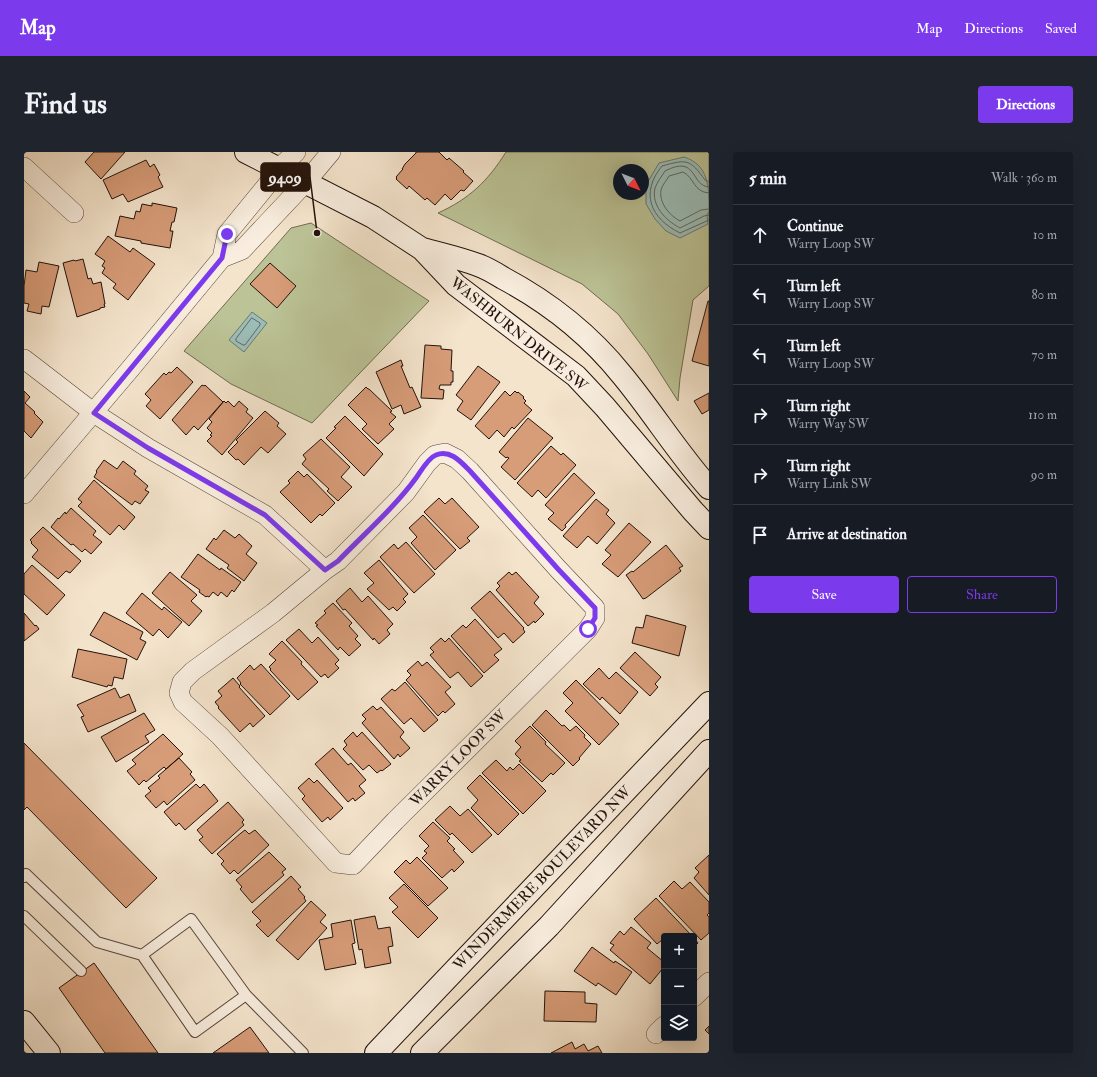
<!DOCTYPE html>
<html lang="en">
<head>
<meta charset="utf-8">
<style>
  :root { --surface:#171b24; --page:#20242c; --text:#f1f3f6; --muted:#9ea1a6; --line:#363941; --accent:#7c3aed }
  body { margin:0; font-family:"IM FELL Double Pica",serif; background:var(--page); color:var(--text) }
  .controls { position:absolute; right:12px; bottom:12px; display:grid; overflow:hidden; border-radius:4px; box-shadow:0 4px 16px #0002 }
  .controls button { width:36px; height:36px; display:grid; place-items:center; padding:0; border:0; border-bottom:1px solid var(--line); background:var(--surface); color:var(--text); font:20px sans-serif }
  .compass { position:absolute; left:589px; top:12px; width:36px; height:36px; border-radius:50%; background:var(--surface); box-shadow:0 4px 16px #0002; rotate:132deg }
  .stop { position:absolute; width:12px; height:12px; margin:-9px; border:3px solid #7c3aed; border-radius:50%; background:#fff }
  .stop.end { background:#7c3aed; border-color:#fff; box-shadow:0 1px 4px #0008 }
  .list { margin:0; padding:0; list-style:none }
  h2 { display:flex; justify-content:space-between; align-items:center; height:52px; margin:0; padding:0 16px; font-size:17px }
  h2 small { font-size:13px; font-weight:400; color:var(--muted) }
  .list li { display:grid; grid-template-columns:26px 1fr auto; gap:12px; align-items:center; box-sizing:border-box; height:60px; padding:0 16px; border-top:1px solid var(--line) }
  .list b { display:block; font-size:15px; white-space:nowrap }
  .list p { margin:0; font-size:13px; white-space:nowrap; color:var(--muted) }
  .list em { font-size:13px; font-style:normal; color:var(--muted) }
  .actions { display:flex; gap:8px; padding:12px 16px }
  .actions a { flex:1; padding:9px 0; border:1px solid var(--accent); border-radius:4px; text-align:center; font-size:14px; color:var(--accent) }
  .actions .main { background:var(--accent); color:#fff }
  .icon { flex:none; width:22px; height:22px; fill:none; stroke:currentColor; stroke-width:2; stroke-linecap:round; stroke-linejoin:round }
  .map { position:relative; flex:none; width:685px; height:901px; overflow:hidden; border-radius:4px }
  header { display:flex; align-items:center; gap:24px; box-sizing:border-box; height:56px; padding:0 20px; background:var(--accent); color:#fff }
  header strong { font-size:19px }
  nav { display:flex; gap:22px; margin-inline-start:auto; font-size:14px }
  .intro { display:flex; align-items:center; justify-content:space-between; box-sizing:border-box; height:96px; padding:0 24px }
  h1 { margin:0; font-size:28px }
  .button { padding:10px 18px; border-radius:4px; background:var(--accent); color:#fff; font-size:14px; font-weight:700 }
  main { display:flex; gap:24px; padding:0 24px }
  aside { flex:1; background:var(--surface); border-radius:4px; box-shadow:0 4px 16px #0002 }
  .map>svg:first-child { display:block }
</style>
</head>
<body>
<header>
<strong>Map</strong>
<nav><a>Map</a><a>Directions</a><a>Saved</a></nav>
</header>
<div class="intro"><h1>Find us</h1><a class="button">Directions</a></div>
<main>
<div class="map">
<svg width="685" height="901" viewBox="0 0 685 901">
  <rect width="100%" height="100%" fill="#f4e4cc"/>
  <filter id="stains"><feTurbulence type="fractalNoise" baseFrequency=".005" numOctaves="4"/><feColorMatrix values="0 0 0 0 .2 0 0 0 0 .09 0 0 0 0 .02 0 0 0 .5 -.17"/></filter>
  <radialGradient id="worn" r=".72"><stop offset=".6" stop-color="#630" stop-opacity="0"/><stop offset="1" stop-color="#630" stop-opacity=".3"/></radialGradient>
  <!-- green -->
  <path fill="#bcc497" stroke="#706b51" fill-rule="evenodd" d="M482,0H685V134L669,148L656,226L654,249L624,202L594,162L558,132L414,61C445,47 464,29 482,0ZM595,18H619V42H595Z
    M287,71L405,149L288,271L207,232L160,199L267,76Z"/>
  <!-- water -->
  <path fill="#9cbeb8" stroke="#6c7973" d="M660,5C685,13 685,35 685,59L683,63L684,72L656,86L642,79L631,67L622,52V33L635,11Z
    M228,160L243,171L220,200L205,188Z"/>
  <g fill="none" stroke-linecap="round" stroke-linejoin="round">
    <!-- shore -->
    <path stroke="#606862" stroke-width="1" d="M685,30L681,28C666,7 663,7 638,14C616,41 626,66 656,81L685,68
      M685,35C666,34 674,2 641,19C638,24 633,30 631,36C627,53 641,68 656,76L680,64L685,63
      M685,41C669,40 671,26 659,20L645,24C643,28 638,33 637,38C635,51 645,63 656,69L677,58L685,57
      M228,166L236,171V173L221,193H219L212,189V187Z"/>
  </g>
  <!-- building -->
  <path fill="#d79c78" stroke="#23120b" d="M70,0H101L77,27L61,10Z
    M392,0H415L423,8L425,6L440,19L439,20L449,29L440,39L437,38L427,48L421,42L411,53L403,46L401,48L385,34L383,37L372,27L373,26L372,25L379,17H378L381,12L392,1Z
    M122,8L126,15L130,12L136,23L134,25L139,35L104,50L99,42L88,47L79,28Z
    M128,51L153,56L150,70H148L146,79H149L146,96L117,91V89L91,84L96,64L110,67L112,59L116,60L118,52L128,54Z
    M84,84L106,100L109,96L131,112L104,148L89,136L92,132L78,121L81,116L78,114L81,109L71,102Z
    M59,107L64,127L67,126L69,132L77,130L81,152H80L81,155L76,156V157L53,165L39,111L50,108L51,109Z
    M15,110L35,114L25,155L18,154L17,162L3,159L5,152L0,151V134L2,118L13,120Z
    M246,111L272,134L253,156L226,132Z
    M684,149H685V214L668,209Z
    M401,193L417,194V197L428,198L427,219H429V230H427V233H416L415,237L420,238L419,247L397,246Z
    M377,208L379,214H377L386,236L388,235L397,255L380,262L377,253L368,257L352,220Z
    M454,214L476,230L447,268L433,258L439,249L432,243Z
    M153,215L169,230L136,267L122,254L127,248L121,242L140,221L142,223L145,220L147,221Z
    M178,233L180,234L181,233L199,250L174,278L170,274L162,283L148,268Z
    M342,235L344,237H345L368,259L366,260L372,265L365,272L370,277L354,292L338,277L343,272L324,253Z
    M0,239L6,245L1,251L11,260L10,261L19,270L7,286L0,279Z
    M481,239L486,244L491,239L493,241L494,240L500,245L499,246L502,249L500,251L508,258L490,277L488,275L480,285L473,278L465,287L451,274Z
    M685,241V258L678,262L670,249Z
    M200,249L202,251L204,249L210,255L215,249L224,257L222,260L229,266L198,303L183,289L188,284L186,283L188,281L183,276L188,270L185,267Z
    M241,259L255,271L253,274L262,282L244,301L237,295L220,313L214,307L212,308L204,300L214,290L212,288Z
    M321,264L359,302L340,324L302,286L312,276L310,275Z
    M504,266L529,286L491,328L477,315L485,306L483,305L482,306L475,300Z
    M297,287L326,315L317,325L328,335L314,349L303,339L305,337L278,312L282,307L279,303Z
    M527,294L537,303L539,301L552,313L522,346L514,338L508,345L493,331Z
    M80,308L93,317L99,309L112,319L110,322L124,334L121,338L125,340L116,352L111,349L108,353L70,325L73,320L72,319Z
    M274,319L280,325L283,322L311,351L298,364L296,362L287,371L256,340L266,331L264,329Z
    M550,321L571,341L541,373L542,375L538,379L524,367L530,361L521,353Z
    M70,328L111,365L100,378L95,373L86,383L54,354L58,350L54,347Z
    M415,346L421,352L428,346L455,375L443,386L446,389L436,397L400,360Z
    M572,347L585,358L582,362L591,371L573,392L564,384L553,396L539,384Z
    M47,356L72,379L69,383L78,390L67,402L61,397L58,400L49,392L47,393L27,375L34,366L35,367L41,360L42,362Z
    M399,363L432,398L411,418L387,391L393,385L385,376Z
    M605,371L627,390L594,425L578,412L587,403L581,398Z
    M19,375L57,409L46,421L42,419L34,427L8,405L14,398L7,391L8,390L6,388Z
    M200,378L211,386L215,382L228,394L222,402L233,411L220,429L203,416L205,413L182,397L190,386L192,388Z
    M382,390L411,422L390,441L356,405L370,392L374,397Z
    M642,393L659,414L655,416L657,419L622,446L619,447L602,423L608,419L609,420Z
    M174,402L196,418L197,416L217,430L210,440L208,438L203,445L197,440L194,444L189,440L185,445L183,444L182,445L175,440L176,438L157,425Z
    M355,408L384,442L379,447L382,450L373,459L369,455L365,458L343,437L350,431L340,421Z
    M8,413L41,443L23,463L0,442V422Z
    M146,420L173,443L167,449L178,459L165,474L128,441Z
    M485,420L488,423L492,420L515,445L510,451L520,462L511,471L510,469L504,474L472,438L476,434L473,431Z
    M326,436L338,450L344,444L369,472L363,478L366,482L355,492L350,486L349,488L321,457L319,458L312,449Z
    M466,439L500,476L499,477L501,480L489,491L480,481L474,486L447,456Z
    M118,441L138,458L140,455L158,470L144,486L135,477L129,484L102,461Z
    M309,451L328,471L325,474L334,484L331,487L337,493L325,504L316,495L314,498L292,474L294,473L291,471L302,461L300,459Z
    M80,460L119,480L116,487L122,490L113,508L66,483Z
    M0,461L11,474L12,473L15,477L0,489Z
    M622,463L662,474L655,504L608,491L612,475L619,476Z
    M451,467L478,497L470,503L475,508L460,521L427,484L439,473L442,476Z
    M275,477L288,491L294,485L315,508L311,512L315,516L304,526L301,522L297,525L262,488Z
    M417,486L421,490L425,486L459,524L447,535L434,520L426,526L406,503L410,500L406,496Z
    M258,489L278,510L277,512L294,530L274,548L246,518L247,517L245,515L252,508L245,502Z
    M54,497L103,507L99,527L90,525L88,534L84,533L83,535L48,525Z
    M611,500L637,525L631,532L634,535L626,544L596,516Z
    M394,509L398,514L403,510L427,535L421,540L431,552L421,561L419,559L414,564L382,528L387,523L383,519Z
    M237,512L266,544L246,563L216,532L217,531L213,526L226,513L230,518Z
    M575,516L585,527L592,520L614,540L596,562L578,545L576,548L559,532Z
    M209,526L216,534L215,535L241,564L229,575L226,571L216,580L194,556L195,555L191,550L198,544L194,539Z
    M552,528L595,572L575,593L541,559L549,551L539,541Z
    M381,530L414,568L400,580L387,566L380,572L357,547L368,537L371,539Z
    M91,536L96,546L105,542L112,559L64,580L57,565L60,564L53,553Z
    M349,554L353,558L357,555L380,580L376,585L386,596L376,605L374,602L370,607L338,571L342,567L338,563Z
    M522,558L538,574L540,573L546,579L552,574L561,583L560,585L567,592L555,606L556,607L549,614L508,573Z
    M120,561L131,578L121,584L125,590L92,610L77,585Z
    M506,574L522,590L521,592L541,611L529,623L527,621L518,630L495,609L497,608L491,602L497,595L491,589Z
    M329,580L333,585L338,580L367,612L358,619L357,618L353,621L345,613L339,618L319,597L323,593L320,589Z
    M139,582L159,602L142,617L140,615L122,630L120,628L115,633L103,619L112,612L108,608Z
    M0,591L133,726L102,756L3,655L0,658Z
    M309,596L324,613L327,611L342,628L335,634L341,641L331,649L329,646L324,650L291,612Z
    M155,606L168,620L166,622L171,628L143,653L140,649L132,656L121,644L127,639L124,636L136,626L134,624Z
    M472,608L483,619L486,615L489,618L495,612L522,639L499,662L458,621Z
    M456,623L495,662L474,683L447,656L454,648L443,636Z
    M285,626L290,631L293,628L319,656L306,668L304,665L298,670L278,647L281,644L274,636Z
    M172,632L176,636L180,632L194,649L161,678L155,671L152,674L140,660Z
    M204,650L220,668L218,670L220,673L188,702L175,688L179,685L173,678Z
    M426,654L436,664L444,657L468,683L448,701L428,681L426,683L411,668Z
    M409,670L426,686L423,689L431,697L429,698L440,710L430,720L428,717L418,726L398,706L403,701L400,699L405,694L395,684Z
    M221,678L225,682L231,678L245,693L214,722L210,718L206,722L197,712L200,709L193,702L217,681Z
    M245,700L262,717L258,720L260,723L228,751L216,737L218,735L212,728Z
    M685,703V743L670,726L675,720L671,716Z
    M393,705L424,736L404,754L370,720L382,708L386,712Z
    M267,724L277,735L274,737L281,745L280,746L282,749L244,785L232,773L237,769L228,760Z
    M650,729L658,737L666,730L685,750V761L683,763L685,765V781L677,788L635,744Z
    M380,732L414,766L394,786L368,760L374,755L365,746Z
    M632,746L668,784H640V790L638,788L633,792L610,767Z
    M287,749L302,763L296,770L303,776L274,808L252,788Z
    M351,764L354,777L366,775L369,794L364,795L367,811L341,816L338,797L335,798L330,768Z
    M327,768L331,791L328,792L332,812L301,818L295,788L309,785L307,772Z
    M607,775L627,791L623,796L640,810V815L626,832L586,798L590,793L586,791L596,779L600,783Z
    M670,786L674,791L670,795Z
    M568,795L590,811L591,809L608,820L592,843L574,831L572,834L550,819Z
    M70,811L134,901H81L35,836Z
    M521,839L561,840V851L573,852L572,870L520,869Z
    M685,874V882L681,878Z
    M226,875L245,901H189Z
    M548,890L551,897L560,892L564,899L574,894L578,901H527Z"/>
  <g fill="none" stroke-linecap="round" stroke-linejoin="round">
    <!-- lane casing -->
    <g stroke="#57463b" stroke-width="12">
      <path id="lane" d="M0,725L2,722L73,790L118,803L171,880L222,843L167,767L118,803
        M0,764L57,819
        M222,843L279,901"/>
    </g>
    <!-- street casing -->
    <g stroke="#57463b" stroke-width="20">
      <path id="street" d="M0,15L50,61
        M198,106L218,98L281,31L307,0
        M0,207L70,261L124,296L241,363L301,418
        M421,301L433,307L446,319L534,417L571,456V466L564,477L371,669L329,713L312,711L196,584L159,550L155,541L158,530L169,519L249,461L301,418L314,409L382,340L403,311L411,303Z
        M0,342L107,216L198,106L203,82L252,22L255,16L272,0
        M670,845L685,830
        M632,882L640,874"/>
    </g>
    <!-- secondary casing -->
    <g stroke="#23120b" stroke-width="24">
      <path id="secondary" d="M222,0L349,65L398,97L432,133L552,224L581,255L669,359L685,376
        M399,97C417,102 436,106 454,113C463,116 471,121 479,126C524,150 566,183 598,223C628,259 653,300 685,336
        M0,870L25,901
        M352,901L685,551
        M398,901L525,774L685,599"/>
    </g>
    <!-- lane -->
    <use href="#lane" stroke="#f8edde" stroke-width="10"/>
    <!-- street -->
    <use href="#street" stroke="#f8edde" stroke-width="19"/>
    <!-- secondary -->
    <use href="#secondary" stroke="#f8edde" stroke-width="22"/>
  </g>
  <g fill="none" stroke-linecap="round" stroke-linejoin="round">
    <!-- route -->
    <path stroke="#7c3aed" stroke-width="5" d="M203,82L198,106L70,261L124,296L241,363L301,418L314,409C340,382 370,356 392,326C397,319 404,306 412,303C426,297 437,310 446,319L534,417L571,456V466L564,477"/>
  </g>
  <g text-anchor="middle" stroke-width="3" stroke-linejoin="round" paint-order="stroke">
    <!-- street labels -->
    <g font-size="15" fill="#23120b" stroke="#f8edde">
      <text transform="translate(495 182) rotate(39)" y="5">WASHBURN DRIVE SW</text>
      <text transform="translate(434 606) rotate(-45)" y="5">WARRY LOOP SW</text>
      <text transform="translate(518 726) rotate(-46)" y="5">WINDERMERE BOULEVARD NW</text>
    </g>
  </g>
  <!-- callouts -->
  <path fill="none" stroke="#23120b" stroke-width="1.5" d="M293 81L286 25"/>
  <circle fill="#23120b" stroke="#f8edde" stroke-width="1.5" cx="293" cy="81" r="4"/>
  <rect fill="#23120b" stroke="#23120b" stroke-width="1.5" x="237" y="11" width="49" height="28" rx="4"/>
  <g font-size="16" text-anchor="middle" font-weight="bold" fill="#fff">
    <text x="261" y="31">9409</text>
  </g>
  <rect width="100%" height="100%" filter="url(#stains)"/>
  <rect width="100%" height="100%" fill="url(#worn)"/>
</svg>
<div class="controls">
<button>+</button>
<button>−</button>
<button><svg class="icon" aria-label="layers" viewBox="0 0 24 24"><path d="M12 4l9 5-9 5-9-5zM3 14l9 5 9-5"/></svg></button>
</div>
<svg class="compass" viewBox="-18 -18 36 36"><path d="M0-13l5 13h-10z" fill="#e53935"/><path d="M0 13l5-13h-10z" fill="#9ea1a6"/></svg>
<div class="stop" style="left:564px;top:477px"></div>
<div class="stop end" style="left:203px;top:82px"></div>
</div>
<aside>
<h2>5 min<small>Walk · 360 m</small></h2>
<ul class="list">
<li><svg class="icon" aria-label="ahead" viewBox="0 0 24 24"><path d="M12 20V5M6 11l6-6 6 6"/></svg><div><b>Continue</b><p>Warry Loop SW</p></div><em>10 m</em></li>
<li><svg class="icon" aria-label="left" viewBox="0 0 24 24"><path d="M17 20v-9H6M10 6l-5 5 5 5"/></svg><div><b>Turn left</b><p>Warry Loop SW</p></div><em>80 m</em></li>
<li><svg class="icon" aria-label="left" viewBox="0 0 24 24"><path d="M17 20v-9H6M10 6l-5 5 5 5"/></svg><div><b>Turn left</b><p>Warry Loop SW</p></div><em>70 m</em></li>
<li><svg class="icon" aria-label="right" viewBox="0 0 24 24"><path d="M7 20v-9h11M14 6l5 5-5 5"/></svg><div><b>Turn right</b><p>Warry Way SW</p></div><em>110 m</em></li>
<li><svg class="icon" aria-label="right" viewBox="0 0 24 24"><path d="M7 20v-9h11M14 6l5 5-5 5"/></svg><div><b>Turn right</b><p>Warry Link SW</p></div><em>90 m</em></li>
<li><svg class="icon" aria-label="arrive" viewBox="0 0 24 24"><path d="M6 21V4h12l-3 4 3 4H6"/></svg><div><b>Arrive at destination</b></div></li>
</ul>
<div class="actions"><a class="main">Save</a><a>Share</a></div>
</aside>
</main>
</body>
</html>
